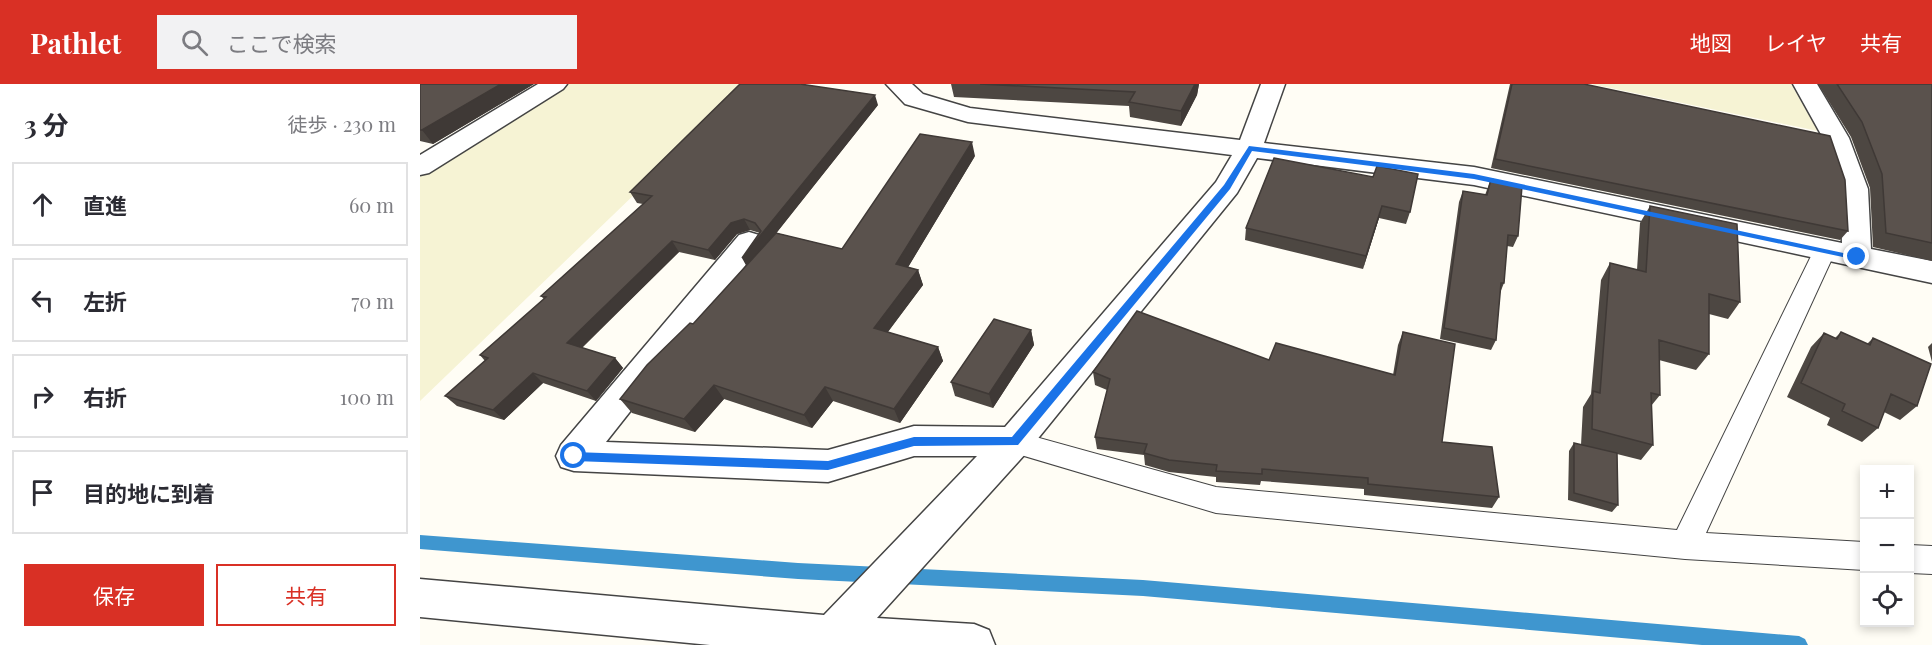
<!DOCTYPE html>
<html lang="ja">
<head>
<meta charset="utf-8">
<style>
  :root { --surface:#fff; --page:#f2f2f3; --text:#2b2b33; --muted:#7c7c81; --line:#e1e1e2; --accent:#d93025 }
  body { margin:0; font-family:"Playfair Display","Noto Sans JP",serif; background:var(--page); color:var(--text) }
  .controls { position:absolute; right:18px; bottom:18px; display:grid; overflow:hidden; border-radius:0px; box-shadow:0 3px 9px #0003 }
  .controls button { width:54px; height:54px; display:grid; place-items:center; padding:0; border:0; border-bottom:2px solid var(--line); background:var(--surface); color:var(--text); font:30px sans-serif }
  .stop { position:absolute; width:18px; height:18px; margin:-14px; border:4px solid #1a73e8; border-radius:50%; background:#fff }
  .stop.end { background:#1a73e8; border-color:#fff; box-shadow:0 2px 6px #0008 }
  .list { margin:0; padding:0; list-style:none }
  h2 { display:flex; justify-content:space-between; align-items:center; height:78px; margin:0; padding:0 24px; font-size:26px }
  h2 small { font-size:20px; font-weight:400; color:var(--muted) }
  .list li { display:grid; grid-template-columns:39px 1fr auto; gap:18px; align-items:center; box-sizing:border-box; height:84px; margin:0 12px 12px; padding:0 12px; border:2px solid var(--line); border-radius:0px }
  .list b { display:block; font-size:22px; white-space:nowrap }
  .list em { font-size:20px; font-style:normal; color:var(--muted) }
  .actions { display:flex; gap:12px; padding:18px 24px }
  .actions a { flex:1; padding:14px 0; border:2px solid var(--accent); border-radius:0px; text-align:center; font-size:21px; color:var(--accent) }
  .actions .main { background:var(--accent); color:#fff }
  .icon { flex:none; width:33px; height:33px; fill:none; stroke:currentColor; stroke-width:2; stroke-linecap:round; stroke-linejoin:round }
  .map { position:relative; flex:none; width:1512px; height:561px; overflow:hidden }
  header { display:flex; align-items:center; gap:36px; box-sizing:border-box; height:84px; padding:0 30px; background:var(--accent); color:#fff }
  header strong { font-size:28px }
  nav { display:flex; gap:33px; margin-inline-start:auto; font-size:21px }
  .search { width:420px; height:54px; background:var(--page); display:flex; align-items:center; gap:15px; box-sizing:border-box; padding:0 21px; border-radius:0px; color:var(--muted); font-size:22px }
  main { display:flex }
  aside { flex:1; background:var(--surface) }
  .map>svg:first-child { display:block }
</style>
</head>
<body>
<header>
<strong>Pathlet</strong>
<div class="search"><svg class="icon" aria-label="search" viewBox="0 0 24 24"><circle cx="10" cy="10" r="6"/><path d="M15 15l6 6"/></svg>ここで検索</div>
<nav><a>地図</a><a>レイヤ</a><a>共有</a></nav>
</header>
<main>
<aside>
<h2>3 分<small>徒歩 · 230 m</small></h2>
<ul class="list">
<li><svg class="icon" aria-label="ahead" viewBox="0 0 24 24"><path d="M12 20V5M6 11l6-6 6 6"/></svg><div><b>直進</b></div><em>60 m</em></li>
<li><svg class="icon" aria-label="left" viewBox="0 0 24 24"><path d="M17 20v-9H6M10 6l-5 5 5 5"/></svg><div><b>左折</b></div><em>70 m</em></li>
<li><svg class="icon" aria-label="right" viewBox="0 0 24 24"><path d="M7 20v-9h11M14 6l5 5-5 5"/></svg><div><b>右折</b></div><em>100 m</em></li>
<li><svg class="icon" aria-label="arrive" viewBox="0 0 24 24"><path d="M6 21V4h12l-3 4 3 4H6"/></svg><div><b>目的地に到着</b></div></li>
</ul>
<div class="actions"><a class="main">保存</a><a>共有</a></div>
</aside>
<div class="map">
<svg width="1512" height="561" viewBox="0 0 1512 561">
  <rect width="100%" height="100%" fill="#fffdf5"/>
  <!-- farmland -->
  <path fill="#f6f3d4" d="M142,0H329L0,317V93Z
    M1171,0H1371L1398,47Z"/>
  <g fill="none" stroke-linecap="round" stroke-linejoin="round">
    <!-- stream -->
    <path fill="#3f96cf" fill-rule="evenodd" d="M0,451L378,479L723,496L1379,552L1385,555L1388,561H1282L723,512L378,495L0,465Z"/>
    <!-- service casing -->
    <g stroke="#444" stroke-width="2">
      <path id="service" d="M1405,158L1413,160L1416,166L1286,449L1444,458V486L1265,475L796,429L594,369L584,366L580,358L584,350L594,347L796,403L1257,446L1394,166L1397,160Z
        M1490,461L1512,462V490L1490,489Z"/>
    </g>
    <!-- minor casing -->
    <g stroke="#444" stroke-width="3">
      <path id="minor" d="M118,0H147L143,5L9,89L0,91V71Z
        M466,0H492L503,10L550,24L820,56L841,0H865L844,59L1054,83L1422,159L1420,105L1403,54L1373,0H1397L1429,54L1448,105L1451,165L1512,177V199L1054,101L837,74L817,109L607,368L457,534L554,540L569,546L575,561H290L0,533V495L404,531L557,372H494L408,398L154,387L141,383L136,372L141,361L319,151L329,148L339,151L344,158L186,358L408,366L494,342L585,343L796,98L812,71L548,38L485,20Z"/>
    </g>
    <!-- service -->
    <use href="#service" fill="#fff" fill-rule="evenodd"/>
    <!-- minor -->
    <use href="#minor" fill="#fff" fill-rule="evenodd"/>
  </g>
  <!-- wall -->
  <path fill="#4d4742" d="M1,0H114L13,60L0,57V1Z
    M531,0H779L777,11L761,42L710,33L709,22L534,13Z
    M1090,0H1164L1428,147L1420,156L1071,84Z
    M1398,0H1512V177L1453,163L1450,104L1431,53Z
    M458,21L356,149L422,165L555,72L488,183L498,186L503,201L468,248L518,263L523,277L480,339L413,317L392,344L304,315L275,348L212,329L200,315L273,240L326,182L340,149L330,146L317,150L295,176L259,168L162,264L195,274L203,284L176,317L123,299L84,336L37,322L25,312L65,277L60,271L124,215L121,212L223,120L217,119L210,108Z
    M854,74L990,128L986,140L959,134L943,185L825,156L826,144Z
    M1071,95L1098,152L1093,163L1087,162L1084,199L1080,209L1076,256L1071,266L1020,255L1039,118L1043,107L1065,111Z
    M1230,122L1320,218L1308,235L1289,230V270L1276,286L1239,276L1240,311L1231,322L1233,361L1221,376L1197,370L1198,421L1192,428L1148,416L1149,367L1154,359L1161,361L1163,323L1171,310L1181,196L1190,179L1217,186L1220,139Z
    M611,246L614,261L573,324L535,312L531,298Z
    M983,248L1022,358L1079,413L1072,424L944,411V405L841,397L840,401L796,398V393L749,388L725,381L724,371L677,365L675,353L687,306L675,301L673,288L849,276L973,291L978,261Z
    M1421,248L1447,260L1453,254L1497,322L1480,336L1464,328L1458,344L1442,358L1407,341L1410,334L1367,313L1391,263L1404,249L1415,254Z
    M1512,259V278L1508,263Z"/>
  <!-- shaded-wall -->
  <path fill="#3f3936" d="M81,0H114L13,60L2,46Z
    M775,0H779L777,11L761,42V27Z
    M455,11L458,21L328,185L322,174Z
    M552,58L555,72L481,195L476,180Z
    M962,122L959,134L943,185L946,172Z
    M324,135L330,146L317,150L295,176L288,166L311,139Z
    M252,157L259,168L156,269L147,259Z
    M498,186L503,201L460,258L454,244Z
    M611,246L614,261L573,324L569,310Z
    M518,263L523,277L480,339L474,325Z
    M195,274L203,284L176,317L167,307Z
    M113,289L123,299L84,336L73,326Z
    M294,301L304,315L275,348L264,335Z
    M405,303L413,317L392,344L384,331Z"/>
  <!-- building -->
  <path fill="#5a524d" stroke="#3f3936" stroke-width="1.5" d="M1,0H81L2,46H0V1Z
    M320,0H380L455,11L322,174L341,147L335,139L324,135L311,139L288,166L252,157L147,259L195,274L167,307L113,289L73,326L25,312L68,274L60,271L126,213L121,212L232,112L210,108Z
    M560,0H775L761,27L709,18L715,8Z
    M1092,0H1164L1410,52L1425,96L1428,147L1075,75Z
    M1417,0H1512V159L1466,149L1462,90L1442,38Z
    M500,50L552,58L476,180L498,186L454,244L518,263L474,325L405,303L384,331L294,301L264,335L200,315L227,281L270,239L273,240L356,149L422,165Z
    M854,74L953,93L957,82L998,90L990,128L962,122L946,172L826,144Z
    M1071,95L1102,102L1098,152L1088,151L1084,199H1081L1076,256L1024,244L1043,107L1067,111Z
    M1230,122L1317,140L1320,218L1289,210V270L1239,256L1240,311L1231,309L1233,361L1172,345L1173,307L1180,309L1190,179L1226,188Z
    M717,227L849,276L856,259L975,291L983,248L1035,260L1022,358L1072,363L1079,413L948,400V394L842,385V390L796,387L797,381L749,376L724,369L727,360L675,353L690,295L673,288Z
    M574,235L611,246L569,310L531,298Z
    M1421,248L1450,261L1453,254L1511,280L1497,322L1471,310L1458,344L1422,327L1425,320L1381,299L1404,249L1417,255Z
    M1154,359L1197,369L1198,421L1154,409Z"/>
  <!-- route -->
  <path fill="#1a73e8" d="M829,62L1054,90L1442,173L1437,176L1054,95L832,67L810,105L598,361L494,362L408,386L154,377L148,372L154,368L408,377L494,353H592L804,101Z"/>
</svg>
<div class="controls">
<button>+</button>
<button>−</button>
<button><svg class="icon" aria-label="locate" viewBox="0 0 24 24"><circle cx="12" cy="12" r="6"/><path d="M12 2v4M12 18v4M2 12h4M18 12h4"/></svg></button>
</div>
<div class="stop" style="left:154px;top:372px"></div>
<div class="stop end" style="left:1437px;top:173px"></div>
</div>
</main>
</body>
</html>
